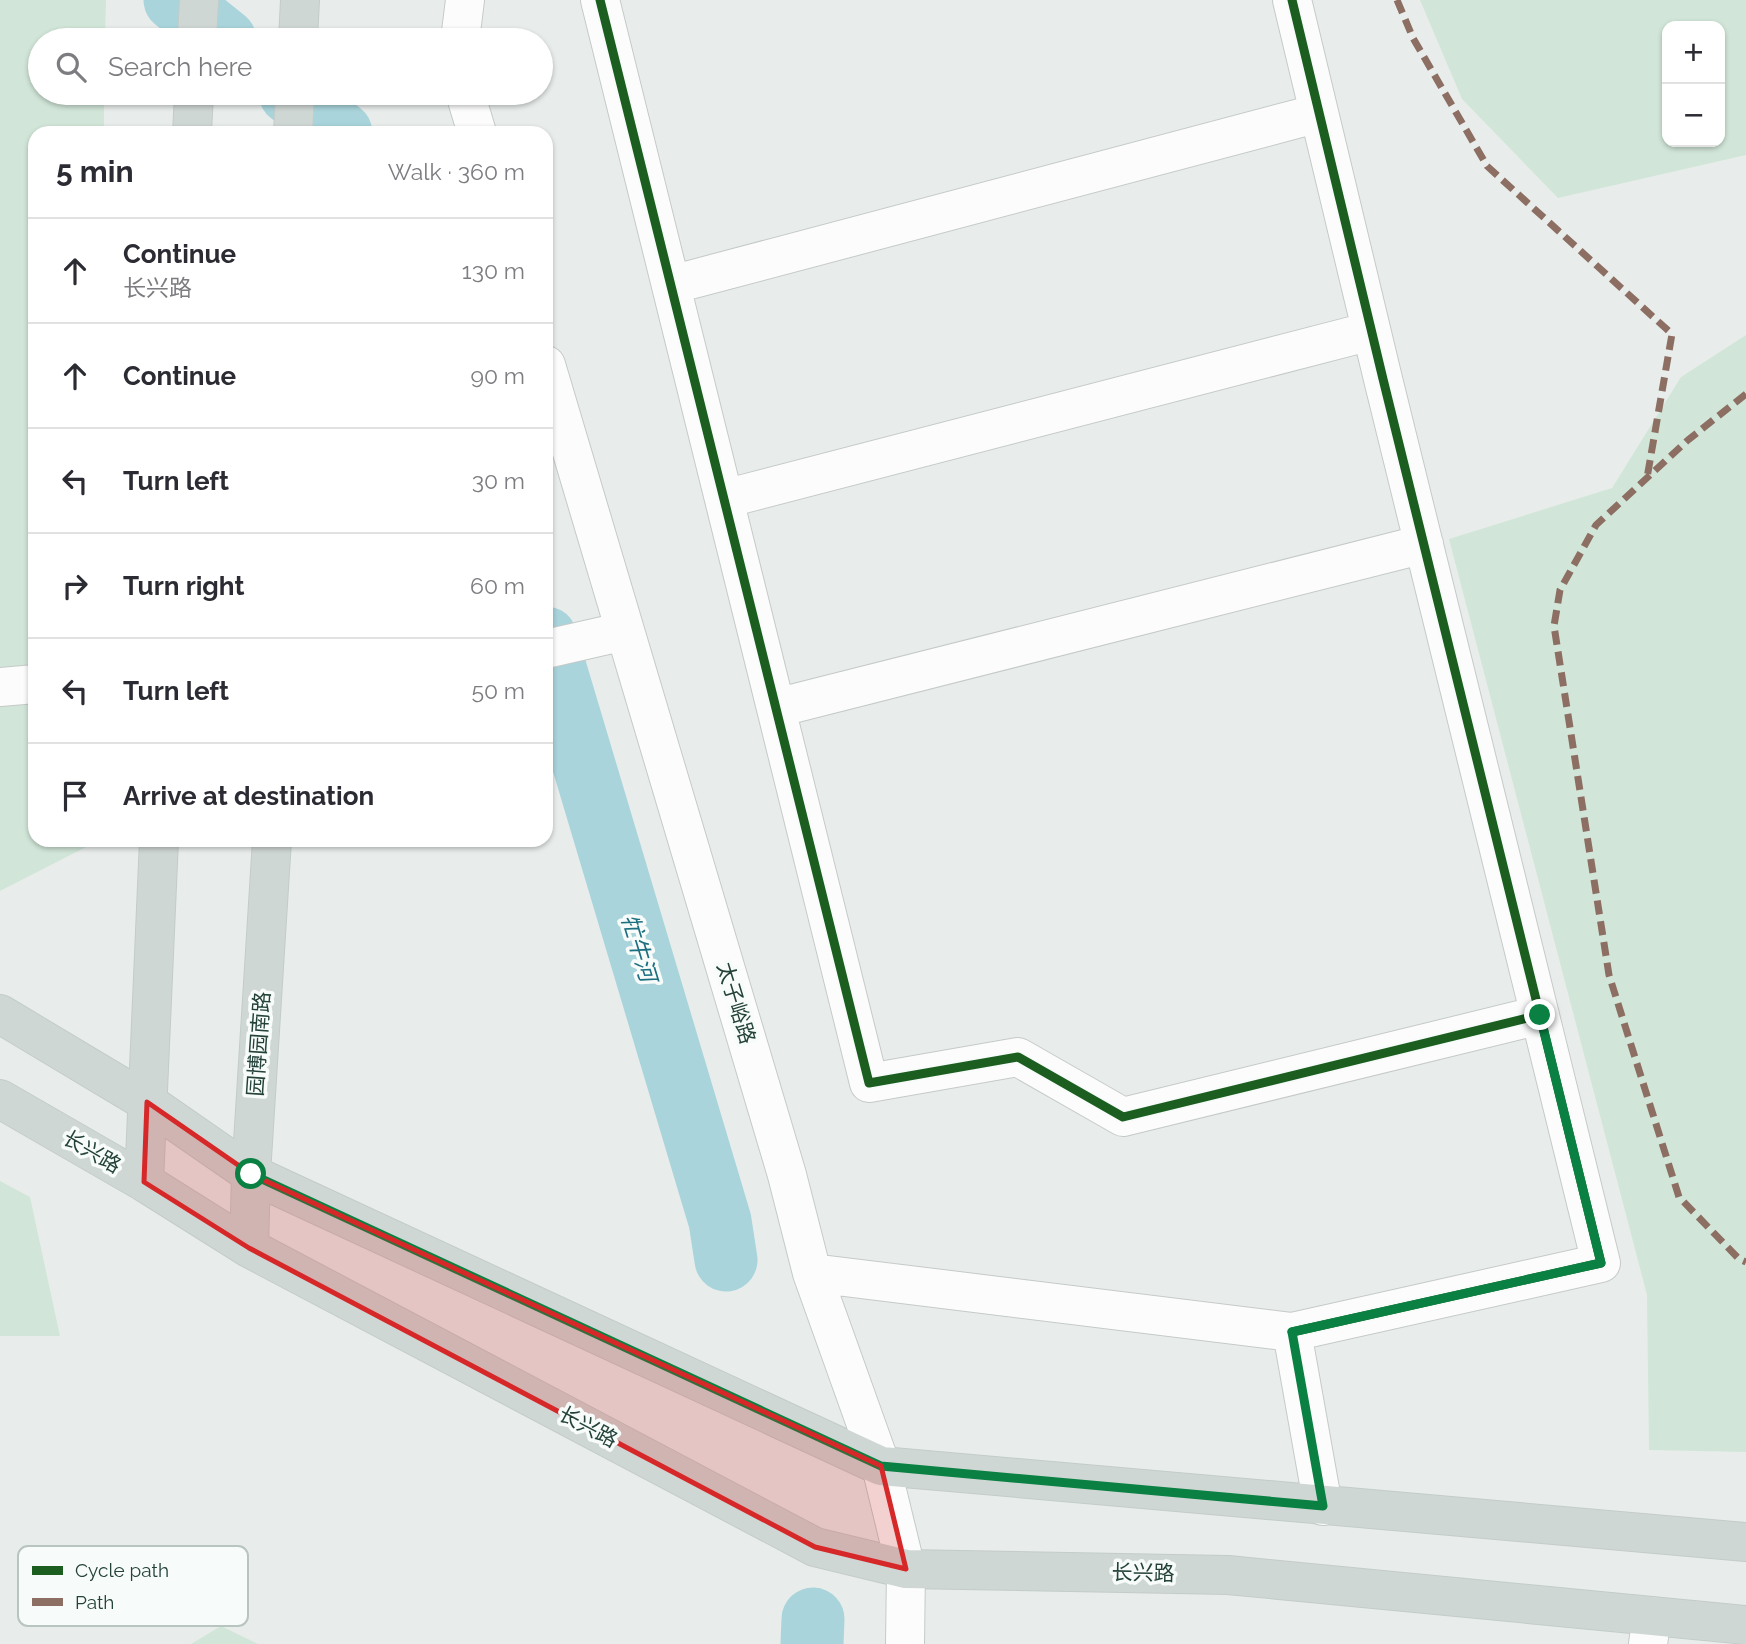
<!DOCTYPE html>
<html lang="en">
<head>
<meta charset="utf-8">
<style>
  :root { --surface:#fff; --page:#f2f2f3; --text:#2b2b33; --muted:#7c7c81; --line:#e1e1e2 }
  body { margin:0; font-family:Raleway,"Noto Sans SC",sans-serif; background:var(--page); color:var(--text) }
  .controls { position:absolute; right:21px; top:21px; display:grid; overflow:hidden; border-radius:14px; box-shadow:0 2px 5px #0004 }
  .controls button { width:63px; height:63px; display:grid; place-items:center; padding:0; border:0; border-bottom:2px solid var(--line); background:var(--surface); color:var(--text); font:35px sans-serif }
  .stop { position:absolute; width:21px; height:21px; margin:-16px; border:5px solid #0b8043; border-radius:50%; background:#fff }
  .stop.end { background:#0b8043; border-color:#fff; box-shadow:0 2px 7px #0008 }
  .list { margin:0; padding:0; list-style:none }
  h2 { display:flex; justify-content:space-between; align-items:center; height:91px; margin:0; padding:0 28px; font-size:30px }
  h2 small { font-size:23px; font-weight:400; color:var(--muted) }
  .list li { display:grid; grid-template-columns:46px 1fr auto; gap:21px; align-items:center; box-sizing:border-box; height:105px; padding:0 28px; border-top:2px solid var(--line) }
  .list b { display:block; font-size:26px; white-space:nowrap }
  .list p { margin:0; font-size:23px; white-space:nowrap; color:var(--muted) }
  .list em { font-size:23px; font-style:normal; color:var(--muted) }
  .icon { flex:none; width:38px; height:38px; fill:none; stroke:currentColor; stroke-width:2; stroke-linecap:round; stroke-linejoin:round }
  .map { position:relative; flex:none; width:1746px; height:1644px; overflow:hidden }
  .search { position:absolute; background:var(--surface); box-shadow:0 2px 5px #0004; left:28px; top:28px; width:525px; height:77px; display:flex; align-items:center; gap:18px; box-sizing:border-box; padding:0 24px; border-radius:38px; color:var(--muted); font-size:26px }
  .panel { position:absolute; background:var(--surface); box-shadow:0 2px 5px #0004; left:28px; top:126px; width:525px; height:721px; border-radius:21px }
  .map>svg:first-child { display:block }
</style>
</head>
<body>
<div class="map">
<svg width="1746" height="1644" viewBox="0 0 1746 1644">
  <rect width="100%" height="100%" fill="#e8edeb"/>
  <!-- green -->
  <path fill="#d1e6d8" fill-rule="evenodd" d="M0,0H106L105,40H40V93H104V133H35V840H92V844L0,891Z
    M1420,0H1746V155L1558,198L1462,99ZM1720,26V142H1667V26Z
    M1746,335V1452L1649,1450L1647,1295L1449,539L1612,488L1681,377Z
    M0,1181L30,1197L60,1336H0Z
    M221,1626L258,1644H191Z"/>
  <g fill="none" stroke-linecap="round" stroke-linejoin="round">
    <!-- river -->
    <path stroke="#a9d4db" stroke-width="63" d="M175,0L225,40
      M290,93L341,133
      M546,638L720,1221L726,1260
      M812,1644L813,1619"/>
    <!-- street casing -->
    <g stroke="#c5cac8" stroke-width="40">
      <path id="street" d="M600,0L869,1083L1018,1057L1123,1117L1540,1015
        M460,40L465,0
        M465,93L477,133
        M671,285L1319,113
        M546,365L787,1175L812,1273L881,1466
        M724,499L1371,331
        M546,649L625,631
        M0,687L35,684
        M776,708L1424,544
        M812,1273L1292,1332L1323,1506
        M1292,1332L1601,1263L1383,379L1292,0
        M1648,1644L1652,1616"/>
    </g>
    <!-- secondary casing -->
    <g stroke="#c3cbc8" stroke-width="40">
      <path id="secondary" d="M881,1466L906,1569L905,1644"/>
    </g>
    <!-- primary casing -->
    <g stroke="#c3ccc9" stroke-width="40">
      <path id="primary" d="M197,40L199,0
        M298,40L300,0
        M192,133L194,93
        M293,133L295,93
        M0,1014L147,1102L251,1174L881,1466L1746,1542
        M0,1099L144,1182L249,1248L815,1547L906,1569L1228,1575L1746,1625
        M144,1182L159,840
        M249,1248L251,1174L272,840"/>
    </g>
    <!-- street -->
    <use href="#street" stroke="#fcfcfc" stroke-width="38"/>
    <!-- secondary -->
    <use href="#secondary" stroke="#fcfcfc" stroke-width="38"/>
    <!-- primary -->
    <use href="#primary" stroke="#cfd7d5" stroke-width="38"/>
    <!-- quiet -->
    <path stroke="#8d6e63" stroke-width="7" stroke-dasharray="14 7" stroke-linecap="butt" d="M1397,0L1413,38L1487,166L1672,334L1647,478
      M1746,394L1688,440L1596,525L1560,590L1554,626L1609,975L1679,1197L1739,1259L1746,1262"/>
    <!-- cycleway casing -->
    <g stroke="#f7fbf9" stroke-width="13">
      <path id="cycleway" d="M600,0L869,1083L1018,1057L1123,1117L1540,1015
        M1292,1332L1601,1263L1383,379L1292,0"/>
    </g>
    <!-- cycleway -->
    <use href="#cycleway" stroke="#1b5e20" stroke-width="9"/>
  </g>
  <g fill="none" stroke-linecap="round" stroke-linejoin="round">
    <!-- route -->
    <path stroke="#0b8043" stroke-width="9" d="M251,1174L881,1466L1323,1506L1292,1332L1601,1263L1540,1015"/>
  </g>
  <!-- marked area -->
  <path fill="#d62828" fill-opacity="0.2" stroke="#d62828" stroke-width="5" stroke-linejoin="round" d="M147,1102L251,1174L881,1466L906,1569L815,1547L249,1248L144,1182Z"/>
  <g text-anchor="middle" stroke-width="7" stroke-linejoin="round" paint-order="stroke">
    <!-- street labels -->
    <g font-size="21" fill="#24423a" stroke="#f7fbf9">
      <text transform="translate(736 1003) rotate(73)" y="7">太子峪路</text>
      <text transform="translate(259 1044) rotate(-86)" y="7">园博园南路</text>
      <text transform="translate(92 1152) rotate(30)" y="7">长兴路</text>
      <text transform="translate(588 1427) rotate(28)" y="7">长兴路</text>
      <text transform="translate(1143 1573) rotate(1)" y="7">长兴路</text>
    </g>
    <!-- water labels -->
    <g font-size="23" font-style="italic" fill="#1c6f80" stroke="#f7fbf9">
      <text transform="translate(639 948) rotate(73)" y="8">牤牛河</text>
    </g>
  </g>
  <!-- legend -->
  <rect x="18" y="1546" width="230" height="80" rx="10" fill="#f7fbf9" stroke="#b8c4c0" stroke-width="2"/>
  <rect x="32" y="1566" width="31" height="9" fill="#1b5e20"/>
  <rect x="32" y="1598" width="31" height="8" fill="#8d6e63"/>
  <g font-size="19" fill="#24423a">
    <text x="75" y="1577">Cycle path</text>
    <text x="75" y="1609">Path</text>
  </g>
</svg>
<div class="controls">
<button>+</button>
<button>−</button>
</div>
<div class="stop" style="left:251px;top:1174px"></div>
<div class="stop end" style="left:1540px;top:1015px"></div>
<div class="search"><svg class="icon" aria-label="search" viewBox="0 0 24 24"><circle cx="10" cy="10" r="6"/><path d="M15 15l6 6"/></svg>Search here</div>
<section class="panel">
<h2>5 min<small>Walk · 360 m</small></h2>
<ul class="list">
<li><svg class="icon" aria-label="ahead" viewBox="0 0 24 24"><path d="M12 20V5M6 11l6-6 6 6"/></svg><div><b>Continue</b><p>长兴路</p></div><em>130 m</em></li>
<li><svg class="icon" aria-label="ahead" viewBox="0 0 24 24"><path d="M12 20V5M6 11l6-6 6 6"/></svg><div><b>Continue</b></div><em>90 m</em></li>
<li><svg class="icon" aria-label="left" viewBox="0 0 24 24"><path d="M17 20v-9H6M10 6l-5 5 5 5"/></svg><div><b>Turn left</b></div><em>30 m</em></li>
<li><svg class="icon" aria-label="right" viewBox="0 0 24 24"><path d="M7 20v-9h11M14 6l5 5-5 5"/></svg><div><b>Turn right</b></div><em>60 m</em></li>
<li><svg class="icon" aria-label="left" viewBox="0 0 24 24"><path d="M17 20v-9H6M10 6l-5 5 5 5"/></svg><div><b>Turn left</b></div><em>50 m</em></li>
<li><svg class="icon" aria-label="arrive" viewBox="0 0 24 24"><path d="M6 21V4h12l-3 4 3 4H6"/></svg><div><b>Arrive at destination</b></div></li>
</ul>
</section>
</div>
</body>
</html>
